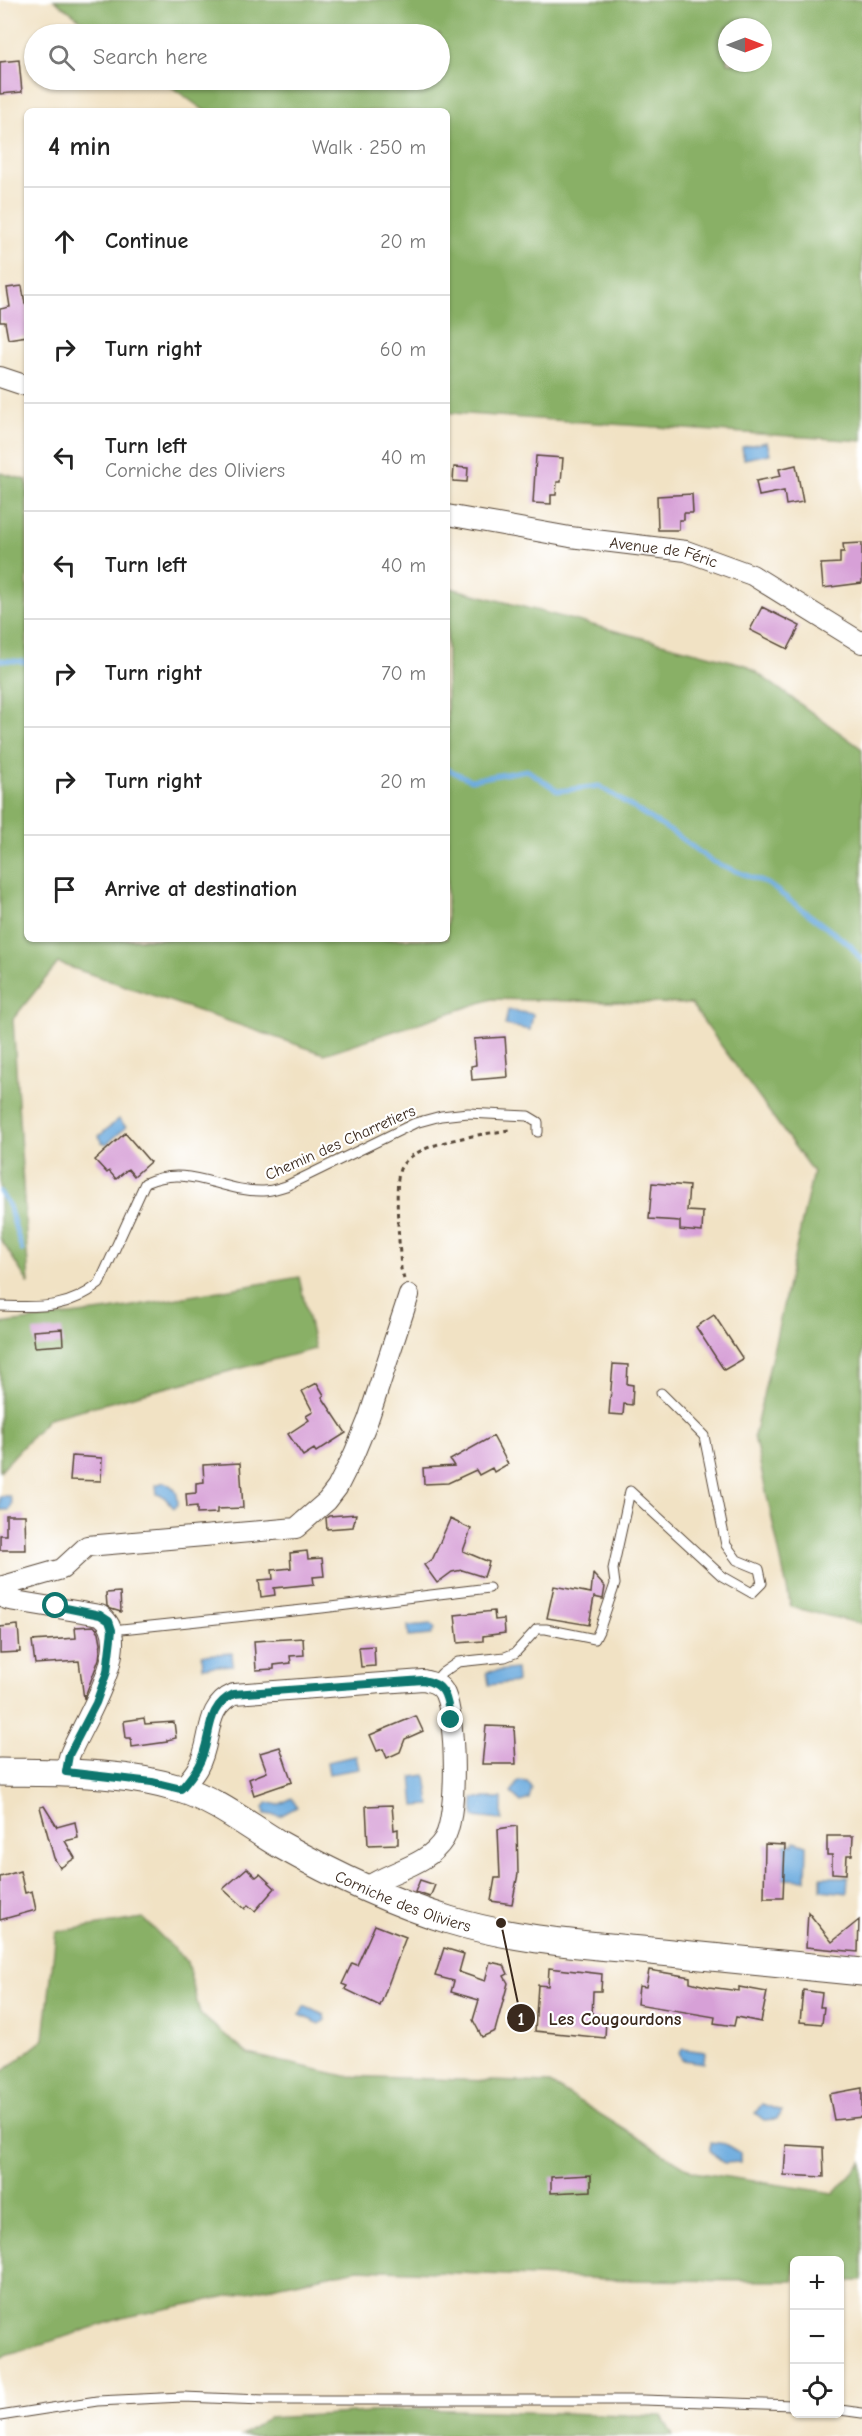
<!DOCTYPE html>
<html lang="en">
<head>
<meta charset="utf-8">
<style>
  :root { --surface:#fff; --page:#f2f2f2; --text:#222; --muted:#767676; --line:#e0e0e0 }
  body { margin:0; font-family:"Comic Neue",sans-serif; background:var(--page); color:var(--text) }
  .controls { position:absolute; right:18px; bottom:18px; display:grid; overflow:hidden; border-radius:9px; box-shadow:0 2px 4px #0004 }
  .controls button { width:54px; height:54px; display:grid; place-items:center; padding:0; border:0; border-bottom:2px solid var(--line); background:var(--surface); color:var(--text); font:30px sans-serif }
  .compass { position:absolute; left:718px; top:18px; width:54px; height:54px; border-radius:50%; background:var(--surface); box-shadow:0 2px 4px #0004; rotate:90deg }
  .stop { position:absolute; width:18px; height:18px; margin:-14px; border:4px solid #0f766e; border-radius:50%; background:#fff }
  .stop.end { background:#0f766e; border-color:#fff; box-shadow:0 2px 6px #0008 }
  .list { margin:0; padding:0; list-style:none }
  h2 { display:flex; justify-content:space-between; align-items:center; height:78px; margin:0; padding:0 24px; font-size:26px }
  h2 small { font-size:20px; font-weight:400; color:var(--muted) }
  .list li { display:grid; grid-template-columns:39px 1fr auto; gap:18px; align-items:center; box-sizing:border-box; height:108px; padding:0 24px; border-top:2px solid var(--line) }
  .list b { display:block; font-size:22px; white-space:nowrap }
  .list p { margin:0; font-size:20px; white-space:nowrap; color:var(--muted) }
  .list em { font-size:20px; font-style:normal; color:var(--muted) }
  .icon { flex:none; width:33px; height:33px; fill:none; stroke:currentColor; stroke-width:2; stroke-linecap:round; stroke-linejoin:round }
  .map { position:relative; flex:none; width:862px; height:2436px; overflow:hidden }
  .search { position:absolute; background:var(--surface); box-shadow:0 2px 4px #0004; left:24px; top:24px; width:426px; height:66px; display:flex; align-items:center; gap:15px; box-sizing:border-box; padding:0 21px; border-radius:33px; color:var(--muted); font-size:22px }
  .panel { position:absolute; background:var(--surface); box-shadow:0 2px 4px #0004; left:24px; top:108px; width:426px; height:834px; border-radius:9px }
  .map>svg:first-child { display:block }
</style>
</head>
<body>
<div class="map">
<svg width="862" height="2436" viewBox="0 0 862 2436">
  <rect width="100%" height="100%" fill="#fff"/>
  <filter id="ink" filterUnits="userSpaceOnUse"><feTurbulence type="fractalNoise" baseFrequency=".0167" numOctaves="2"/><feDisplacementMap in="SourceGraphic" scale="12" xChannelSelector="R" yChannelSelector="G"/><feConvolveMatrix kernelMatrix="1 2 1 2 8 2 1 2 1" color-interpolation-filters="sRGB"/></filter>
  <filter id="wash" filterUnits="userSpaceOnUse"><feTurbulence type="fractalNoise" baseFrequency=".008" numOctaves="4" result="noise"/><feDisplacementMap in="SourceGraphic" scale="24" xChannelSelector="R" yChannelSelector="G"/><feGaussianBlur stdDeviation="1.35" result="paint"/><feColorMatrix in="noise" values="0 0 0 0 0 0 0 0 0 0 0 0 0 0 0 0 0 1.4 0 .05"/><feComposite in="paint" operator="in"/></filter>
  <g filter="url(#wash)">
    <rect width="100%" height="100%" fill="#f1e2c4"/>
    <!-- forest -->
    <path fill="#89b066" stroke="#626d42" stroke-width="1.5" fill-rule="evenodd" d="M54,0H862V441L452,413L447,411V111H205L162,80H440V34H101ZM727,27H763V63H727Z
      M0,473L27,480V939H447V587L746,665L862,749V1624L791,1607L754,1436L813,1172L691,1004L492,999L324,1054L58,963L13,1019L29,1284L0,1238Z
      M299,1277L315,1349L49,1418L0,1471V1324L110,1310Z
      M143,1918L187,1962L200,2014L248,2054L345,2076L550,2083L693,2172L834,2193L862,2162V2281H840V2260H794V2281L633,2280L358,2269L122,2318L0,2358V2074L44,2039L56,1932Z
      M420,2409L662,2416L673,2436H242L268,2418Z"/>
    <!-- water -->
    <path fill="#6baade" stroke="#536a7e" stroke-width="1.5" d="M767,442L770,454L744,459L742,447Z
      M508,1010L533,1014L530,1030L505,1025Z
      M119,1119L126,1127L107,1144L101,1142L99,1136Z
      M164,1482C175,1487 178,1492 178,1504L174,1508L164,1497L157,1494L156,1485Z
      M0,1496H10L12,1504L9,1510H0Z
      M431,1624L435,1628L431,1635L409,1637L408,1626Z
      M232,1653L233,1665L203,1667L202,1655Z
      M516,1669L517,1682L489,1685L487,1672Z
      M356,1756L359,1769L329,1774L327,1762Z
      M426,1775L430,1805L415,1806L412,1777Z
      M518,1781L528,1782L532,1788L529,1799L521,1802L511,1793Z
      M292,1798L297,1807L280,1816L265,1814L264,1807L268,1802L278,1805Z
      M473,1798H502V1820L474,1817Z
      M795,1841L807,1845L806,1880L783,1879L785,1845L794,1844Z
      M821,1877H848L847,1893L821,1890Z
      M304,2006L324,2015L325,2020L320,2024L300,2015Z
      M683,2049L705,2052L704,2063L682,2060L679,2053Z
      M762,2104L781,2111L777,2119L764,2120L755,2113Z
      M710,2142L725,2144L740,2153V2162L724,2163L710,2151Z"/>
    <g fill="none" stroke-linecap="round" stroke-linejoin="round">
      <!-- stream -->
      <path stroke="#6baade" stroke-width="5" d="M0,660L27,662
        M447,769L471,780L527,770L558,791L599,786L678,836L711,861L768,884L850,945L862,961
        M0,1192L9,1206L22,1250"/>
    </g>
    <g id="blocks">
      <!-- building -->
      <path fill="#d7a0d7" d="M19,60L22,92L0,94V62Z
        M22,286L25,304H27V336L8,339L5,322H0V309L10,307L7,288Z
        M536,456L563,458L561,482H557L556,495H551V504L533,503Z
        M796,465L803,502L786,505L784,491L759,496L756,481L781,476L779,469Z
        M454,467L468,468L467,482L453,481Z
        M692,494L693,513H684V520H679V530H658L657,496Z
        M862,543V583L823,588L821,564L840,563V552H844L843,544Z
        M762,607L800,626L788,649L750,630Z
        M505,1037L508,1077L472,1080L471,1066L476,1065L474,1039Z
        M125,1133L150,1162L134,1176L128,1169L116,1179L109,1171L107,1173L95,1160Z
        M652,1183L689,1186L687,1211L703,1212L702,1232L680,1230V1221L649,1219Z
        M714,1315L743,1359L724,1370L696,1327Z
        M62,1329L63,1345L35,1347L33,1331Z
        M613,1364L628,1365L627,1384L633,1385L632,1405L624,1404L623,1415L609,1414Z
        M317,1383L324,1395L322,1397L346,1433L316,1452L314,1449L303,1456L288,1434L309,1420L306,1416L313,1412L302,1391Z
        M493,1436L508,1464L494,1472L492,1468L479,1475L476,1470L448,1483L424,1484L423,1468L454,1466L450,1460Z
        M72,1456L102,1458L101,1481L70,1480Z
        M240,1463L243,1508L217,1509V1513L197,1514V1506L187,1507L186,1494L196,1493V1483L204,1482L203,1465Z
        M356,1514L353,1527L327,1529L326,1518L329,1516Z
        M6,1515H25L26,1550H0V1535H6Z
        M450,1519L471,1529L463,1551L489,1562L484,1577L462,1570L452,1572L437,1583L424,1565L433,1558Z
        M307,1551L308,1559L322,1558L324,1576L313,1577L314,1584L274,1588L275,1595L261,1597L259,1580L273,1579L272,1570L291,1568L290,1553Z
        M593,1574L605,1587L603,1599L594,1597L589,1625L547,1618L554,1586L591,1593Z
        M120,1592L121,1612L111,1609L107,1606L106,1593Z
        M494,1611L495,1620L504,1619L505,1633L483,1636V1641L458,1643L455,1615Z
        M18,1625L20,1652L0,1653V1627Z
        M94,1626L99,1632L101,1643L99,1659L84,1699L79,1661L35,1664L32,1641L76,1638L75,1627Z
        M303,1638L304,1655L290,1656L291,1663L274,1665V1669L256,1670L254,1641Z
        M374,1646L375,1666L361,1667L359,1647Z
        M416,1716L423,1731L405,1739L400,1752L387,1758L383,1749L377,1751L370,1735Z
        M144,1718L145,1724L174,1722L176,1738L167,1740V1742L132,1747L131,1738H126L124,1721Z
        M486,1726L514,1727L516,1764H482Z
        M280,1747L292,1782L254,1795L249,1779L267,1772L260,1753Z
        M392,1805L394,1830L398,1829V1844L368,1845L366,1806Z
        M44,1806L57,1827L75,1822L78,1838L65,1841L75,1858L60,1868L54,1858L40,1807Z
        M517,1826L518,1874L512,1904L491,1901L495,1878H500L498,1829Z
        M827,1836H853L852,1855H847L846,1874L832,1873V1855H827Z
        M765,1844L785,1845L783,1898H764Z
        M247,1868L256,1877L260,1874L275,1888L255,1911L248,1905L245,1909L223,1889Z
        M20,1871L25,1893L32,1891L36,1910L0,1920V1877Z
        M420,1880L435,1885L430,1897L415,1892Z
        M808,1912L832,1942L859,1920L858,1952L806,1947Z
        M375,1925L406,1937L380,2006L345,1989L347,1986L342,1984L352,1963L357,1965Z
        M444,1948L464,1954L459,1972L485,1981L490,1962L504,1965L508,1974L504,1976L508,1983L495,2031L482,2037L473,2020L479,2000L451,1992L454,1981L435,1976Z
        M549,1968L602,1974L601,1991H593L592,2018L606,2019L605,2038L535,2031L538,1985L548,1986Z
        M649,1970L690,1977V1982L709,1987L739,1991V1987L767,1992L761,2022L736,2017L734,2026L714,2023L715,2017L637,2004L639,1986L646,1987Z
        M803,1990L822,1993L820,2007H824L822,2024L800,2022Z
        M862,2088V2117L834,2120L829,2094Z
        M786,2145L823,2147L824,2177L784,2175Z
        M591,2175V2191L551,2193V2177Z"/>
    </g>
  </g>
  <g filter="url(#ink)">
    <use href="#blocks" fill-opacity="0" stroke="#564637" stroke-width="1.5"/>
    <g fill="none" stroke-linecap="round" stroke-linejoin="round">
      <!-- lane casing -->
      <g stroke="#564637" stroke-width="11">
        <path id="lane" d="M0,1306C39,1307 66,1310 99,1284L145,1183C189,1163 220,1192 263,1191C271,1191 279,1188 286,1186L415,1123L441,1116L468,1113L528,1116L538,1122V1132
          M112,1630L322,1608L489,1588
          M434,1682L442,1673L458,1662L505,1657L515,1653L537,1629H546L595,1639L599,1631L615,1584L613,1569L630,1491L722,1576L752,1593L762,1583L759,1569L737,1560L726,1545L704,1436L661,1393
          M840,2410L862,2413
          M0,2416L97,2401L183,2397L265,2400H643L794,2405"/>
      </g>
      <!-- street casing -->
      <g stroke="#564637" stroke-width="22">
        <g id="street">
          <path d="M0,377L27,386"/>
          <path id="s1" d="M447,515L570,537L686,551L752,575L862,643"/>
          <path d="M0,1590L3,1586L62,1569L87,1546L296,1528L327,1501L337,1488L354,1454L368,1420L409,1295"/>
          <path d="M0,1593L1,1597L9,1600L100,1615C138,1640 82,1724 70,1754C68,1760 67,1766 66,1772"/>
          <path d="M181,1789C187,1782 194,1775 198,1767C213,1741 203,1707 234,1694L423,1680C432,1682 441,1684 445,1694C456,1719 458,1816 444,1839C427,1866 392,1870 367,1887"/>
        </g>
      </g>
      <!-- secondary casing -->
      <g stroke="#564637" stroke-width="29">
        <g id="secondary">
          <path id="s2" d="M0,1772C60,1773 122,1771 180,1789C216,1800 247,1825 279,1844C332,1874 391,1902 449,1920C511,1939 577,1944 641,1950C715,1957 788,1965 862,1972"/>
        </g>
      </g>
      <!-- path -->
      <path stroke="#564637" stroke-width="3" stroke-dasharray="4.5 4.5" stroke-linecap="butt" d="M404,1279L401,1269C400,1251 393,1179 401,1167C417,1141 481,1135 509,1130"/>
      <!-- lane -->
      <use href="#lane" stroke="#fff" stroke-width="9"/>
      <!-- street -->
      <use href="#street" stroke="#fff" stroke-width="20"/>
      <!-- secondary -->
      <use href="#secondary" stroke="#fff" stroke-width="27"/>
    </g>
  </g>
  <g fill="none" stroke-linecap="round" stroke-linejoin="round" filter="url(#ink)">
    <!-- route -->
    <path stroke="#0f766e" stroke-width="8" d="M56,1606L100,1615L109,1621L112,1630L107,1672L96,1703L69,1755L66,1772L152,1782L181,1789C187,1782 194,1774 198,1766C213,1741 203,1707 234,1694L423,1680C448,1685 446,1698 451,1720"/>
  </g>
  <g text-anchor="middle" stroke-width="4.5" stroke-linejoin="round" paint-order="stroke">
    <!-- street labels -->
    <g font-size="16" fill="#3b2a1e" stroke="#fff">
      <text dy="6" stroke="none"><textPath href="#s1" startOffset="220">Avenue de Féric</textPath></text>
      <text transform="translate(340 1142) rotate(-24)" y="6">Chemin des Charretiers</text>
      <text dy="6" stroke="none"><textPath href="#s2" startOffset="432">Corniche des Oliviers</textPath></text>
    </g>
  </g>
  <!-- callouts -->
  <path fill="none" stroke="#3b2a1e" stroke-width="2" d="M501 1923L521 2018"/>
  <g fill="#3b2a1e" stroke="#fff" stroke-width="2">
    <circle cx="501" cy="1923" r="6"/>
    <circle cx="521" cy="2018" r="15"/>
  </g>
  <g font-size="18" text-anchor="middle" font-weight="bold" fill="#fff">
    <text x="521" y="2025">1</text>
  </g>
  <g font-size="18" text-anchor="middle" font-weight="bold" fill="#3b2a1e" stroke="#fff" stroke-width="4.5" stroke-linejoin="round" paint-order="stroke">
    <text x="615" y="2025">Les Cougourdons</text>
  </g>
</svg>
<div class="controls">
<button>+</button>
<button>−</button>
<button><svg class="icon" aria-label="locate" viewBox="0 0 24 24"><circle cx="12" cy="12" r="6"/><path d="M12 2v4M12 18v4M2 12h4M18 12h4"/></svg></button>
</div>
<svg class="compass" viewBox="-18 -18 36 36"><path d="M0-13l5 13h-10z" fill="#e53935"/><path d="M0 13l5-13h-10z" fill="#767676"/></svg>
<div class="stop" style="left:56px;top:1606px"></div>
<div class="stop end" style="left:451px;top:1720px"></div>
<div class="search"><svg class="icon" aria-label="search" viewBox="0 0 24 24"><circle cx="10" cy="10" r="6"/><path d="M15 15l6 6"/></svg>Search here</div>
<section class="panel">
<h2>4 min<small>Walk · 250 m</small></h2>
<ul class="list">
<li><svg class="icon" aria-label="ahead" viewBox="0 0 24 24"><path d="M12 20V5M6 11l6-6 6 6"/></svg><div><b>Continue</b></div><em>20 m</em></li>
<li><svg class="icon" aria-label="right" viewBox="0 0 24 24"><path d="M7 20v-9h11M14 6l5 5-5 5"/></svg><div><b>Turn right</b></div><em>60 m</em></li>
<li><svg class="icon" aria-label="left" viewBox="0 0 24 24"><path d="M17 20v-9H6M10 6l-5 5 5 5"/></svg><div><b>Turn left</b><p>Corniche des Oliviers</p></div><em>40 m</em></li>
<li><svg class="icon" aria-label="left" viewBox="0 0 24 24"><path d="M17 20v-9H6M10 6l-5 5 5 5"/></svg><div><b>Turn left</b></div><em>40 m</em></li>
<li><svg class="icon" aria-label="right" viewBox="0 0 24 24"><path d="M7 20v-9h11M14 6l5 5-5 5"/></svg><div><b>Turn right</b></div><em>70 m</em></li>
<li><svg class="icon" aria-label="right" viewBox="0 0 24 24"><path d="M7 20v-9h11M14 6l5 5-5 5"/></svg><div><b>Turn right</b></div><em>20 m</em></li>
<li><svg class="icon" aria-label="arrive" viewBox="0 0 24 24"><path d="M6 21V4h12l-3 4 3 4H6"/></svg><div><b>Arrive at destination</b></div></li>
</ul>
</section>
</div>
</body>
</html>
